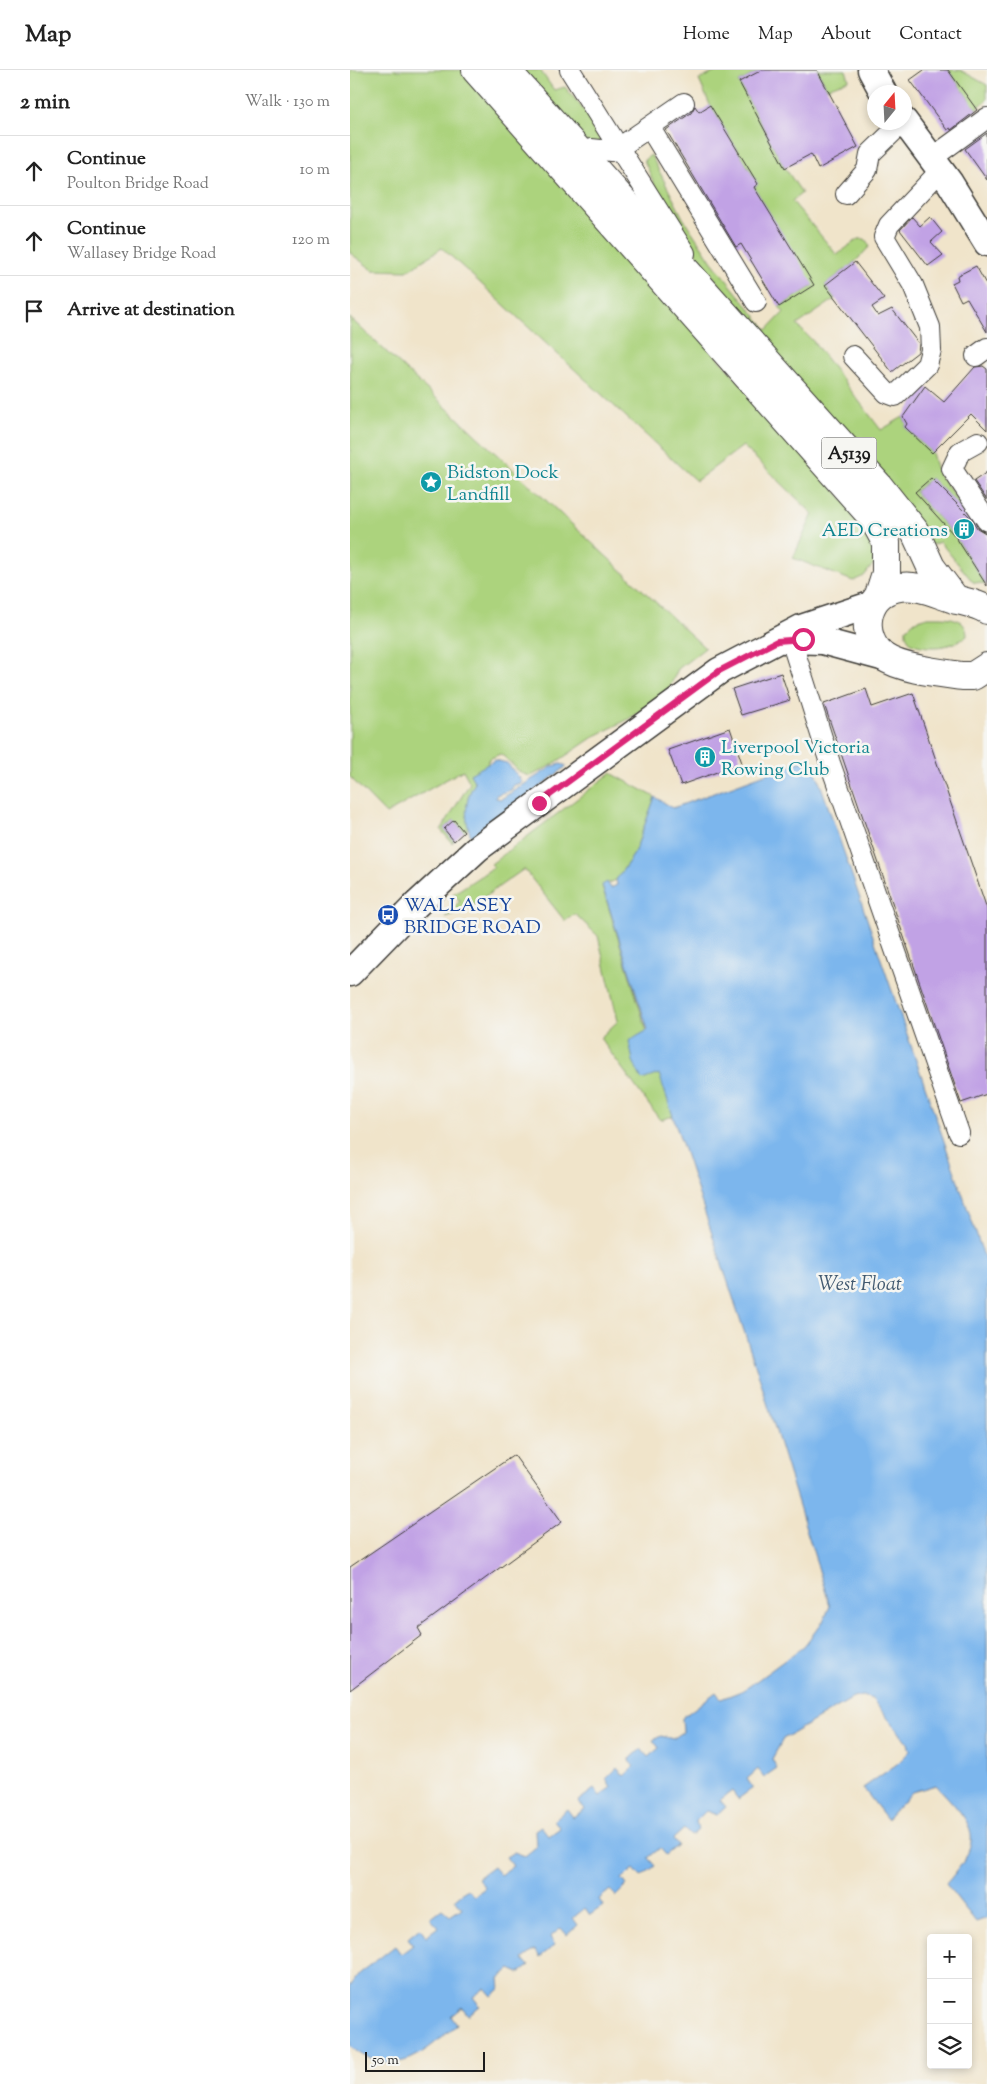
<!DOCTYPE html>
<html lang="en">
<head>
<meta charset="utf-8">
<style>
  :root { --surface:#fff; --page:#f6f6f6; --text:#222; --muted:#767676; --line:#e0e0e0 }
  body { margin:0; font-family:"Sorts Mill Goudy",serif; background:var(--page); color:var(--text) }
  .controls { position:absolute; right:15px; bottom:15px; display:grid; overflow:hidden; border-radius:5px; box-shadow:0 2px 8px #0003 }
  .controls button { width:45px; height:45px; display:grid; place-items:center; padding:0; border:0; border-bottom:1px solid var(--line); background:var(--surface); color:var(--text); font:25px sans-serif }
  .compass { position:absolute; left:517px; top:15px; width:45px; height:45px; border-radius:50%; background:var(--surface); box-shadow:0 2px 8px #0003; rotate:18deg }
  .scale { position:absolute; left:15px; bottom:12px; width:120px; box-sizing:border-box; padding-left:5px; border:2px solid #1c1c1c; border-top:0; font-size:14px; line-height:18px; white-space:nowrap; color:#1c1c1c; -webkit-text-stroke:4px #f6f6f2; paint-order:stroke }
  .stop { position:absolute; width:15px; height:15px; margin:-11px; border:4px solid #db2777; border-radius:50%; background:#fff }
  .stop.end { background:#db2777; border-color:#fff; box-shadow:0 1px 5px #0008 }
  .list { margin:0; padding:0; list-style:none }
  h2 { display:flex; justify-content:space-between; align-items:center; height:65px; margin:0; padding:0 20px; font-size:21px }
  h2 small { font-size:16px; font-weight:400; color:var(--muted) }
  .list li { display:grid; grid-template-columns:32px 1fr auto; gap:15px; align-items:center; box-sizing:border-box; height:70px; padding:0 20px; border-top:1px solid var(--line) }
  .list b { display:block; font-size:19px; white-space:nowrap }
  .list p { margin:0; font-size:16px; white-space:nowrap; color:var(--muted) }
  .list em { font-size:16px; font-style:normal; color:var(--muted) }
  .icon { flex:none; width:28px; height:28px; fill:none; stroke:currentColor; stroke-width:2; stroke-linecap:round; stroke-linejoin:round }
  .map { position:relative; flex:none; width:637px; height:2014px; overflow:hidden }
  header { display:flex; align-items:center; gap:30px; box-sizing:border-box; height:70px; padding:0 25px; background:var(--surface); border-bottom:1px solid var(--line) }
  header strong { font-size:24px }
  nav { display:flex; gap:28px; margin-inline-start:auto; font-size:18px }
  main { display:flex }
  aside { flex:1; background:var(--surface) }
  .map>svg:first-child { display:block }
</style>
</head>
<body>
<header>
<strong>Map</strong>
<nav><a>Home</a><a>Map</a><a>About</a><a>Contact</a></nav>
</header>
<main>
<aside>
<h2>2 min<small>Walk · 130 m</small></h2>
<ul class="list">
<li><svg class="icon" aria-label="ahead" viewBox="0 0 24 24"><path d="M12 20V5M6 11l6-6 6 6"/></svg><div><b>Continue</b><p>Poulton Bridge Road</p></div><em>10 m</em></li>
<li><svg class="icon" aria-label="ahead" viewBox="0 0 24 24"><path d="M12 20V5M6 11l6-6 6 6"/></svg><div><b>Continue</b><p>Wallasey Bridge Road</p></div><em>120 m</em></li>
<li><svg class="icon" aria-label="arrive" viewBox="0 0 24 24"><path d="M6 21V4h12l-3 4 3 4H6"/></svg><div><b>Arrive at destination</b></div></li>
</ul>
</aside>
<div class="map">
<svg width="637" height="2014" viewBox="0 0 637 2014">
  <rect width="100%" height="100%" fill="#f6f6f2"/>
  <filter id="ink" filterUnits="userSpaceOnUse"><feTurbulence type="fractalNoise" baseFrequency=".02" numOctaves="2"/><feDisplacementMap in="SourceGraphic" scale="10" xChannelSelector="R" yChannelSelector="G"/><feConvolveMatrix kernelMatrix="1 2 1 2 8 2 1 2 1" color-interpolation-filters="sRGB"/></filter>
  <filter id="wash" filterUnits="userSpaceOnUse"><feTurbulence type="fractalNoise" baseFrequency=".0096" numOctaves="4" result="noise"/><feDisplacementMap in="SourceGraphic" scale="20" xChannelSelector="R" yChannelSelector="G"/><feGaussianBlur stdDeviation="1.12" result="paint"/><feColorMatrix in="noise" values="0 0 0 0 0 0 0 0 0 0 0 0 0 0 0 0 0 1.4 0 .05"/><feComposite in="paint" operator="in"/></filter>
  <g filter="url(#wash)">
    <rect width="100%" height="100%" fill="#f0e4ca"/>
    <!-- green -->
    <path fill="#acd37d" stroke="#64784c" d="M0,0H114L523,463L525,492L514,506L503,511L443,488L463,444L393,376L346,411L92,178L57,201L23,200L0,183Z
      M170,0H190L204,20L215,17L261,73L249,78L228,67Z
      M369,0H412L389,12L435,98L452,123L442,131L487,185L508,169H515L520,176L505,192L475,215L485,229L447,255L463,271L531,360L553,347L557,354L555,357L582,383L588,404L625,452L581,408L565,422L605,466L636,514L623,512L590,472L581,475L409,269L317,144L294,90L301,85L333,148L362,192L417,260L434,242L429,237L463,216L404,117L408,114L360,35L349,10Z
      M467,0H496L499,10L477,18Z
      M598,0H610L637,15V30L626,39Z
      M0,248L355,578L328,599L317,623L277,650L245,666L202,695L181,706C167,705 162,691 150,684L139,689L137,695L120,704L125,713C115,727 116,741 118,758L114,762L104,750L94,759L104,771L102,773L91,760L120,713L113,700L36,744L0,707Z
      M578,547C594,547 617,545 617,566C602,578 578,580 561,573L556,565V559L565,551Z
      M261,703L305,727L284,784L266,810L252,816L323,1046L310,1050L250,968L268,951L248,866L225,844L215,851L174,799L116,840L95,847L110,831L103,824L144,797L141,794Z"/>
    <!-- water -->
    <path fill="#7cb6ed" stroke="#4c6984" d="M145,690L157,693L172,711L171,713L164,715L161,720L146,725V728L151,729L203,696L211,694L217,696L122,769C114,750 114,730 125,713L120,704Z
      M462,690L637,1195V1848L626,1852L596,1814C637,1767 624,1756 586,1715L562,1722L537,1749L513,1718L547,1694L560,1681L558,1673L522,1629L513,1626L503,1628L433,1669L422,1689L427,1698L414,1707L408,1699L397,1709L403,1718L388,1729L382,1721L370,1730L376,1737L367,1745L356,1741L346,1751L348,1760L341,1766L334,1759L323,1769L328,1775L316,1785L310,1778L298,1788L305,1796L291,1807L284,1799L272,1809L277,1815L266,1826L260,1820L249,1829L253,1836L240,1845L235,1838L223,1848L228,1855L217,1865L211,1858L200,1867L205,1875L190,1887L185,1880L173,1889L179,1896L169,1903L160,1899L149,1908L150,1919L142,1926L135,1918L123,1927L130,1936L118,1945L112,1937L101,1946L107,1955C93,1965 78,1981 62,1988C44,1997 13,1991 0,1975V1917L9,1904L45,1876L51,1884L63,1875L58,1868L70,1858L76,1866L88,1857L80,1848L92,1839L100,1846L112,1838L105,1829L117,1819L124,1826L135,1818L128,1808L143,1797L150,1805L163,1796L156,1787L164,1782L175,1786L186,1777L185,1760L191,1756L199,1766L210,1758L204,1750L217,1739L223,1747L235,1739L228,1731L244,1719L250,1726L261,1718L256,1709L267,1698L274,1706L284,1697L279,1690L291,1679L298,1687L309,1678L303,1670L311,1666L323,1669L333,1662L332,1648L366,1622L371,1629L394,1620L454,1576L474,1550L480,1536L407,1300L309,1004L292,1010L283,991L279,971L298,960L252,815L257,812L261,818L267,815L266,810L284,784L305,727L323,738L448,692Z"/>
    <g id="blocks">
      <!-- building -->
      <path fill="#c1a2e5" d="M412,0H467L508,77L468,99L461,84L435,98L389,12Z
        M574,0H598L627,40L601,60L600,58L597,60L560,10Z
        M360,35L408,114L404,117L464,215L429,237L391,174L386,177L316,60L341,43L345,36L349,42Z
        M637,63V110L615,79Z
        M562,147L570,156L580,147L592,162L581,172L593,185L578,196L550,160Z
        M505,192L534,229L522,237L528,246L542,239L569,274L568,282L542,302L475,215Z
        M626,196L637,216V262L617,228L611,231L602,213L608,210L607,206Z
        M633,296L637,299V360L621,344L582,383L555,357L557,354L553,347L575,316L594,332L625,297Z
        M637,402V430L624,411Z
        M581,408L621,448L627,458L637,464V516L605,466L565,422Z
        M431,603L440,630L391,645L382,619Z
        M516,619L522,637L563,623L637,839V1024L611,1033L474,634Z
        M380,658L392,693L331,715L318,680Z
        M104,750L114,762L104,771L94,759Z
        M164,1385L212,1452L68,1558L72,1565L0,1620V1497Z"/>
    </g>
  </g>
  <g filter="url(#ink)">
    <use href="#blocks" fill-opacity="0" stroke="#3c3a36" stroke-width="1"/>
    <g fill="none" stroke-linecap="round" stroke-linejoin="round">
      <!-- minor casing -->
      <g stroke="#3c3a36" stroke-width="22">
        <path id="minor" d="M220,0L335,183L332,195
          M300,58L406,232
          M233,85L241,79L261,81L270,77L334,33
          M582,88L637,48
          M496,124L517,100L520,84L553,52
          M503,286L537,323L545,326L577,295L581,280L580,257L563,215L534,167L539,155L591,100
          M626,286L637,278
          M628,372L610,382L602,399L637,451
          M441,570L480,693L609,1063"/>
      </g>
      <!-- major casing -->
      <g stroke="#3c3a36" stroke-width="29">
        <path id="major" d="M521,0L533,22
          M554,51L600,113L637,173
          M435,570L472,571L535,588
          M0,903L66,835L128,778L369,601L451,558L523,534"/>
      </g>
      <!-- highway casing -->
      <g stroke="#3c3a36" stroke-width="30">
        <path id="highway" d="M126,0L523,448L536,472V503L529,525
          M156,0L528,415L564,460L581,497L606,530
          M637,540C627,533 613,532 601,528C583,522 564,513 545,518C513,525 509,569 534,587C551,599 591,603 612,606H623L637,597"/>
      </g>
      <!-- minor -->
      <use href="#minor" stroke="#fff" stroke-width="20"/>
      <!-- major -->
      <use href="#major" stroke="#fff" stroke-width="26"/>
      <!-- highway -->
      <use href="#highway" stroke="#fff" stroke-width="28"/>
    </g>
  </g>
  <g fill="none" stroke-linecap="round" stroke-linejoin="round" filter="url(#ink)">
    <!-- route -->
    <path stroke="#db2777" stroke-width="6" d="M189,733L369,601L427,571L453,569"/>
  </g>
  <!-- icons -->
  <defs>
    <g id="sight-disc" transform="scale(1.125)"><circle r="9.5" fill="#0f9aa8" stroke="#f6f6f2"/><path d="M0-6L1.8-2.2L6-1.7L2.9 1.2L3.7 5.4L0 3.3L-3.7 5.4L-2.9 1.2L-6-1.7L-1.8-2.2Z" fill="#fff"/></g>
    <g id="building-disc" transform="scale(1.125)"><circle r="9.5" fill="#0f9aa8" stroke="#f6f6f2"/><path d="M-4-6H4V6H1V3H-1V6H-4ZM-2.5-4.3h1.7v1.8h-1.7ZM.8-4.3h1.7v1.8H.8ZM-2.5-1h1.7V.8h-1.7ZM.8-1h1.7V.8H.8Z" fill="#fff"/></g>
    <g id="bus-disc" transform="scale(1.125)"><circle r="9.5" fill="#1a4fb4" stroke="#f6f6f2"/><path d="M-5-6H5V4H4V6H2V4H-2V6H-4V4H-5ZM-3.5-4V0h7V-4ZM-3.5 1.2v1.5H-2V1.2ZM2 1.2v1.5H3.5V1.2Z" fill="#fff"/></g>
  </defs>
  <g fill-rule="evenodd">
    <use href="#sight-disc" x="81" y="412"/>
    <use href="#building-disc" x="614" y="459"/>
    <use href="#building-disc" x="355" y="687"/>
    <use href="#bus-disc" x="38" y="845"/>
  </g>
  <g text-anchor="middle" stroke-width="5" stroke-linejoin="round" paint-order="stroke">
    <!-- shield labels -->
    <rect fill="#f6f6f2" stroke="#5d5d5c" stroke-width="1" x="471.5" y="367.5" width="55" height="31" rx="4"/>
    <g font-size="18" font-weight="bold" fill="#1c1c1c">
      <text x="499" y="389">A5139</text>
    </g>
    <!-- culture labels -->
    <g font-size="19" fill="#0d838f" stroke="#f6f6f2" text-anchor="start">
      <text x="97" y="408">Bidston Dock<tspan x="97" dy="22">Landfill</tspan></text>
      <text x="598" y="466" text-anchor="end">AED Creations</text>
      <text x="371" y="683">Liverpool Victoria<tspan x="371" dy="22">Rowing Club</tspan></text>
    </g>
    <!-- transit labels -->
    <g font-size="19" fill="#164399" stroke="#f6f6f2" text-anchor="start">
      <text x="54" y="841">WALLASEY<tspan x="54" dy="22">BRIDGE ROAD</tspan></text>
    </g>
    <!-- water labels -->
    <g font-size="20" font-style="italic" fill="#425a70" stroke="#f6f6f2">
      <text x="510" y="1220">West Float</text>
    </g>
  </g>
</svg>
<div class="controls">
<button>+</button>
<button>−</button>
<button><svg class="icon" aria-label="layers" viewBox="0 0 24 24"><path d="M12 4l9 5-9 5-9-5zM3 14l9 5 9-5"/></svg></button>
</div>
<svg class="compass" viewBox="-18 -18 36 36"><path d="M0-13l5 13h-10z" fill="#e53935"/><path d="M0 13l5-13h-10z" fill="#767676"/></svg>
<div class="scale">50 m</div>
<div class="stop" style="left:453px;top:569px"></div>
<div class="stop end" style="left:189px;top:733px"></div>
</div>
</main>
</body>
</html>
